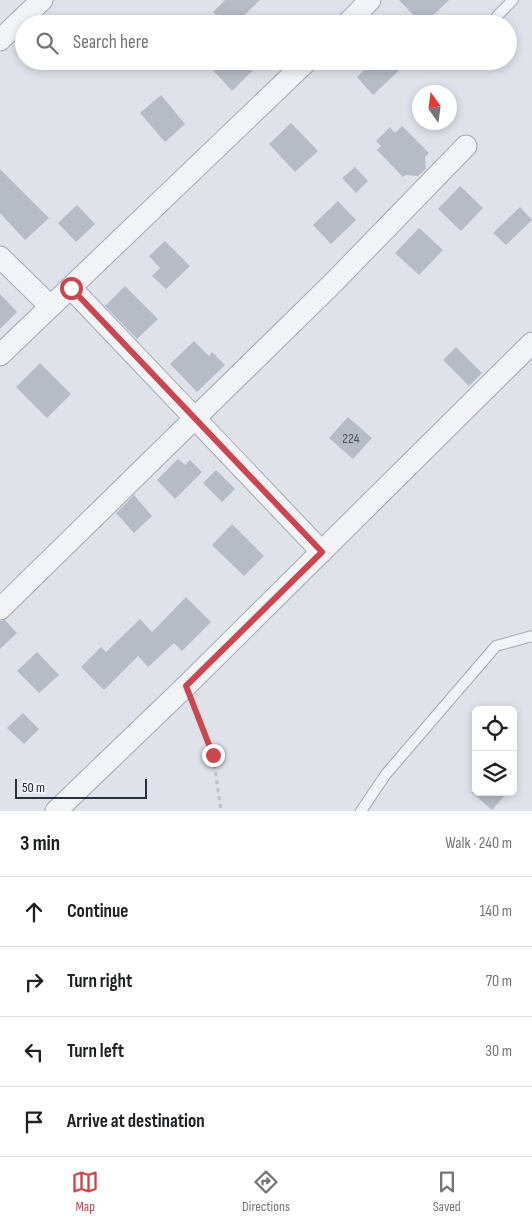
<!DOCTYPE html>
<html lang="en">
<head>
<meta charset="utf-8">
<style>
  :root { --surface:#fff; --page:#f2f2f2; --text:#202124; --muted:#757577; --line:#e0e0e0; --accent:#cb464f }
  body { margin:0; font-family:"Sofia Sans Condensed",sans-serif; background:var(--page); color:var(--text) }
  .controls { position:absolute; right:15px; bottom:15px; display:grid; overflow:hidden; border-radius:8px; box-shadow:0 2px 8px #0003 }
  .controls button { width:45px; height:45px; display:grid; place-items:center; padding:0; border:0; border-bottom:1px solid var(--line); background:var(--surface); color:var(--text); font:25px sans-serif }
  .compass { position:absolute; left:412px; top:85px; width:45px; height:45px; border-radius:50%; background:var(--surface); box-shadow:0 2px 8px #0003; rotate:346deg }
  .scale { position:absolute; left:15px; bottom:12px; width:132px; box-sizing:border-box; padding-left:5px; border:2px solid #282f3f; border-top:0; font-size:14px; line-height:18px; white-space:nowrap; color:#282f3f; -webkit-text-stroke:4px #eff1f6; paint-order:stroke }
  .stop { position:absolute; width:15px; height:15px; margin:-11px; border:4px solid #cb464f; border-radius:50%; background:#fff }
  .stop.end { background:#cb464f; border-color:#fff; box-shadow:0 1px 5px #0008 }
  .list { margin:0; padding:0; list-style:none }
  h2 { display:flex; justify-content:space-between; align-items:center; height:65px; margin:0; padding:0 20px; font-size:21px }
  h2 small { font-size:16px; font-weight:400; color:var(--muted) }
  .list li { display:grid; grid-template-columns:32px 1fr auto; gap:15px; align-items:center; box-sizing:border-box; height:70px; padding:0 20px; border-top:1px solid var(--line) }
  .list b { display:block; font-size:19px; white-space:nowrap }
  .list em { font-size:16px; font-style:normal; color:var(--muted) }
  .icon { flex:none; width:28px; height:28px; fill:none; stroke:currentColor; stroke-width:2; stroke-linecap:round; stroke-linejoin:round }
  .map { position:relative; flex:none; width:532px; height:811px; overflow:hidden }
  .search { position:absolute; background:var(--surface); box-shadow:0 2px 8px #0003; left:15px; right:15px; top:15px; height:55px; display:flex; align-items:center; gap:12px; box-sizing:border-box; padding:0 18px; border-radius:28px; color:var(--muted); font-size:19px }
  .sheet { height:345px; background:var(--surface) }
  nav { display:flex; justify-content:space-around; align-items:center; box-sizing:border-box; height:70px; border-top:1px solid var(--line); background:var(--surface); font-size:14px; color:var(--muted) }
  nav a { display:grid; justify-items:center; gap:2px }
  nav .on { color:var(--accent) }
  .map>svg:first-child { display:block }
</style>
</head>
<body>
<div class="map">
<svg width="532" height="811" viewBox="0 0 532 811">
  <rect width="100%" height="100%" fill="#dfe2e8"/>
  <!-- building -->
  <path fill="#b7bbc5" d="M225,0H260L235,24H224L213,12Z
    M399,0H449L424,24H422Z
    M220,61H244L253,70L232,91L212,69Z
    M373,61H409L373,95L357,77Z
    M161,95L185,124L165,142L140,113Z
    M291,123L318,151L295,172L269,144Z
    M402,126L429,153L425,157L426,169L418,176L406,175L403,177L377,150L381,146L376,141L390,127L395,133Z
    M355,167L368,181L356,193L342,178Z
    M0,169L49,218L25,240L0,213Z
    M460,186L483,208L461,231L438,209Z
    M338,201L356,220L331,244L313,225Z
    M77,205L95,224L76,242L58,223Z
    M520,207L532,220L506,245L493,233Z
    M419,228L443,250L419,275L395,253Z
    M165,241L190,266L166,289L152,276L160,268L149,256Z
    M125,286L158,319L137,339L105,306Z
    M0,294L17,312L0,329Z
    M194,341L209,356L212,352L225,365L197,392L170,364Z
    M456,347L482,373L469,386L443,360Z
    M40,363L71,394L47,418L16,387Z
    M348,417L372,438L353,459L329,438Z
    M178,459L185,465L190,460L202,472L175,499L157,480Z
    M216,470L235,489L222,502L203,483Z
    M134,495L152,516L134,533L116,513Z
    M232,524L264,556L244,576L212,545Z
    M186,597L211,622L182,651L174,643L148,667L138,656L104,690L81,667L101,647L106,652L140,619L152,632Z
    M5,620L17,633L0,649V621Z
    M37,652L59,675L39,693L17,671Z
    M23,713L39,729L24,744L7,728Z
    M471,792H508L492,810Z"/>
  <g fill="none" stroke-linecap="round" stroke-linejoin="round">
    <!-- service casing -->
    <g stroke="#a4a9b2" stroke-width="12">
      <path id="service" d="M497,16L513,0
        M361,811L386,774L496,646L532,636"/>
    </g>
    <!-- minor casing -->
    <g stroke="#a4a9b2" stroke-width="23">
      <path id="minor" d="M347,24L370,0
        M0,40L42,0
        M0,257L50,306
        M71,288L322,552
        M0,355L307,61
        M0,609L333,283L466,146
        M56,811L186,686L532,343"/>
    </g>
    <!-- path -->
    <path stroke="#bdc0c7" stroke-width="3" stroke-dasharray="4 4" stroke-linecap="butt" d="M194,704L213,755L221,811"/>
    <!-- service -->
    <use href="#service" stroke="#f2f3f7" stroke-width="10"/>
    <!-- minor -->
    <use href="#minor" stroke="#f2f3f7" stroke-width="21"/>
  </g>
  <g fill="none" stroke-linecap="round" stroke-linejoin="round">
    <!-- route -->
    <path stroke="#cb464f" stroke-width="6" d="M71,288L322,552L186,686L213,755"/>
  </g>
  <g text-anchor="middle" stroke-width="4" stroke-linejoin="round" paint-order="stroke">
    <!-- number labels -->
    <g font-size="14" fill="#4c5260">
      <text x="351" y="443">224</text>
    </g>
  </g>
</svg>
<div class="controls">
<button><svg class="icon" aria-label="locate" viewBox="0 0 24 24"><circle cx="12" cy="12" r="6"/><path d="M12 2v4M12 18v4M2 12h4M18 12h4"/></svg></button>
<button><svg class="icon" aria-label="layers" viewBox="0 0 24 24"><path d="M12 4l9 5-9 5-9-5zM3 14l9 5 9-5"/></svg></button>
</div>
<svg class="compass" viewBox="-18 -18 36 36"><path d="M0-13l5 13h-10z" fill="#e53935"/><path d="M0 13l5-13h-10z" fill="#757577"/></svg>
<div class="scale">50 m</div>
<div class="stop" style="left:71px;top:288px"></div>
<div class="stop end" style="left:213px;top:755px"></div>
<div class="search"><svg class="icon" aria-label="search" viewBox="0 0 24 24"><circle cx="10" cy="10" r="6"/><path d="M15 15l6 6"/></svg>Search here</div>
</div>
<section class="sheet">
<h2>3 min<small>Walk · 240 m</small></h2>
<ul class="list">
<li><svg class="icon" aria-label="ahead" viewBox="0 0 24 24"><path d="M12 20V5M6 11l6-6 6 6"/></svg><div><b>Continue</b></div><em>140 m</em></li>
<li><svg class="icon" aria-label="right" viewBox="0 0 24 24"><path d="M7 20v-9h11M14 6l5 5-5 5"/></svg><div><b>Turn right</b></div><em>70 m</em></li>
<li><svg class="icon" aria-label="left" viewBox="0 0 24 24"><path d="M17 20v-9H6M10 6l-5 5 5 5"/></svg><div><b>Turn left</b></div><em>30 m</em></li>
<li><svg class="icon" aria-label="arrive" viewBox="0 0 24 24"><path d="M6 21V4h12l-3 4 3 4H6"/></svg><div><b>Arrive at destination</b></div></li>
</ul>
</section>
<nav>
<a class="on"><svg class="icon" aria-label="map" viewBox="0 0 24 24"><path d="M3 6l6-2 6 2 6-2v14l-6 2-6-2-6 2zM9 4v14M15 6v14"/></svg>Map</a>
<a><svg class="icon" aria-label="directions" viewBox="0 0 24 24"><path d="M12 3l9 9-9 9-9-9zM9 14v-3h6M13 9l2 2-2 2"/></svg>Directions</a>
<a><svg class="icon" aria-label="saved" viewBox="0 0 24 24"><path d="M7 4h10v16l-5-4-5 4z"/></svg>Saved</a>
</nav>
</body>
</html>
